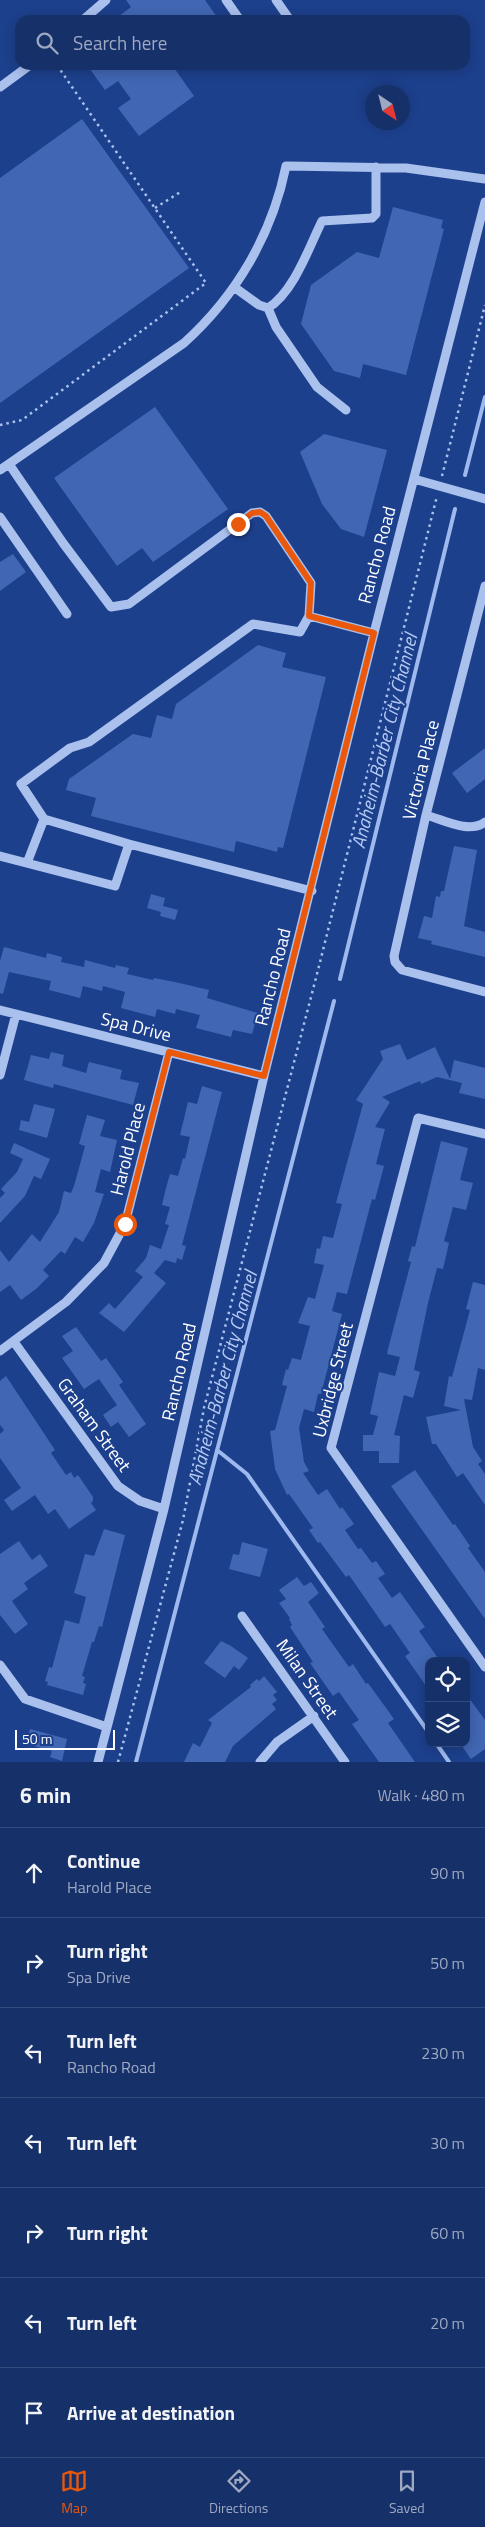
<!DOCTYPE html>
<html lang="en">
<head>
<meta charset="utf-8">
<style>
  :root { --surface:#16306a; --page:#233c72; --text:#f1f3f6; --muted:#9ea9c1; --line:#354b7e; --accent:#ea580c }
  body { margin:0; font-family:"Titillium Web",sans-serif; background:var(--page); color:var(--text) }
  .controls { position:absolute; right:15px; bottom:15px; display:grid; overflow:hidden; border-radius:10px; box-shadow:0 2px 12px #0003 }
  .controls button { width:45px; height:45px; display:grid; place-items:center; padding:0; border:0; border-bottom:1px solid var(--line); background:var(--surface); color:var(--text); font:25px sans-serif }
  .compass { position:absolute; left:365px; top:85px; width:45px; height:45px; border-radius:50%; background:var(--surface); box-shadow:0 2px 12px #0003; rotate:145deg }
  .scale { position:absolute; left:15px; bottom:12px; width:100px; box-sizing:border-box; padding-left:5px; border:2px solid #fff; border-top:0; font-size:14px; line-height:18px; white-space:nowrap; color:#fff; -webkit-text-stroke:4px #1d408d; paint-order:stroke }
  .stop { position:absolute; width:15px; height:15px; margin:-11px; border:4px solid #ea580c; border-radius:50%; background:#fff }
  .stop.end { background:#ea580c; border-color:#fff; box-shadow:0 1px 5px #0008 }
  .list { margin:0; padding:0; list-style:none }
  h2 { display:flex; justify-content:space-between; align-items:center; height:65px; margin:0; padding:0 20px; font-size:21px }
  h2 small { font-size:16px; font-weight:400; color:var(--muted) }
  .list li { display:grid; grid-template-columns:32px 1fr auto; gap:15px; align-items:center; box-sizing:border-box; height:90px; padding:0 20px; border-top:1px solid var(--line) }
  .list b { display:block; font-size:19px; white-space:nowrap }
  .list p { margin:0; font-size:16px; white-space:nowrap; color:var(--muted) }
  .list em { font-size:16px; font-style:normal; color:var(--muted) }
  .icon { flex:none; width:28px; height:28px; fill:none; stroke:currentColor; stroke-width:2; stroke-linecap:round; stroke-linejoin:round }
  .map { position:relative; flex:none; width:485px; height:1762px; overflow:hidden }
  .search { position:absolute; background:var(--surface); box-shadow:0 2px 12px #0003; left:15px; right:15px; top:15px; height:55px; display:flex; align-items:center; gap:12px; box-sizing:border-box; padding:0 18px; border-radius:15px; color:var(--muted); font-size:19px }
  .sheet { height:695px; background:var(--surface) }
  nav { display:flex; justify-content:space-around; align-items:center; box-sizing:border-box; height:70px; border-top:1px solid var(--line); background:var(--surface); font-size:14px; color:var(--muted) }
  nav a { display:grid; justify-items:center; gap:2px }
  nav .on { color:var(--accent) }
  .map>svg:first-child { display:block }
</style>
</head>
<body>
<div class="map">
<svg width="485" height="1762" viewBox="0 0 485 1762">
  <rect width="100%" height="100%" fill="#1d408d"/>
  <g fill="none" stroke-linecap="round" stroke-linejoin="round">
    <!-- stream -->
    <path stroke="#9eb9ee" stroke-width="4" d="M465,475L485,397
      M340,979L455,509
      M217,1450L247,1474L429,1733
      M436,1743L449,1762
      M136,1762L334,1001"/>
  </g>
  <!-- building -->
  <path fill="#4166b3" d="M126,0H205L219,20H114L131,7Z
    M87,65H172L194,96L139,136L118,108L131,99L118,81L105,90Z
    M82,119L189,268L0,403V178Z
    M393,207L443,220L441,228L444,229L406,375L363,364L360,378L334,371L301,324L311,285L357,252L379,258Z
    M155,407L228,509L153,562L142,548L117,566L54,478Z
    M324,434L387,450L364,537L341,529L322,504L300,452Z
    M13,554L26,572L0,591V562Z
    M258,645L286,653L282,667L326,677L283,848L278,847L277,852L236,841L234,852L91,816L96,798L66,790L69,779L133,734L151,738L157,715L172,719L176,704Z
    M485,748V779L467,793L452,773Z
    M454,846L477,850L464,926L485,932V957L431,944L432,941L418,938L424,916L432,918L436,896L440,897L441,891H444Z
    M151,894L165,898L163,906L178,910L175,920L160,916L161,912L147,908Z
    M4,947L46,958L47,953L62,957L61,962L84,967L85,960L115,968L116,965L129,968L127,974L153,980L154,978L175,982L209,990L207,998L258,1013L252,1034L233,1030L231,1037L196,1028L200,1015L176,1009L175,1014L157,1009L155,1017L121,1008L125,992L103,986L102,991L83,986L80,998L49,990L51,981L9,972L3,994L0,993V961Z
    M400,1044L407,1060L435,1047L450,1079L454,1060L485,1068V1099L459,1093L462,1083L437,1077L421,1084L420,1081L382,1097L390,1102L375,1127L385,1129L376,1164L384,1166L375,1200L372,1199L347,1294L337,1292L332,1311L342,1314L321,1394H318L314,1412L304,1409L299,1428L304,1462L309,1471L303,1473L318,1495L327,1489L340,1509L342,1507L354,1524L345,1530L358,1549L361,1548L372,1563L376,1561L385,1574L378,1578L392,1598L400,1592L425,1627L419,1631L440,1661H429V1690L405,1656L410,1653L390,1624L385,1627L349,1575L346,1577L320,1542L318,1543L309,1530L313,1528L289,1494L287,1495L275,1469L270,1431L275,1430L287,1386L282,1385L286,1369L288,1370L292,1358L301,1360L310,1326L298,1323L308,1297L315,1299L324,1265L314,1263L317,1248L320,1249L323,1236L333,1238L342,1204L336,1203L363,1104L356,1100L383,1059L380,1051Z
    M51,1052L64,1055L62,1066L86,1073L89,1062L122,1070L120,1079L139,1083L133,1105L54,1084L53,1088L24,1080L31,1055L49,1059Z
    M202,1086L222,1092L182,1245L186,1246L182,1260L177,1258L176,1263L165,1260L154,1273L166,1283L124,1332L99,1313L109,1303L115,1309L143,1277L135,1271L146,1258L150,1245L161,1249L169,1225L165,1224L170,1207L162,1205L166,1188L170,1174L178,1176L183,1158L185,1159L190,1137L180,1135L188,1102L197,1104Z
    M34,1104L55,1109L47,1138L19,1130L21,1120L29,1122Z
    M87,1115L105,1120L100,1136L117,1140L110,1172L101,1169L95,1192L104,1194L94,1223L83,1242L75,1237L65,1254L61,1251L43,1270L49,1276L36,1289L21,1300L10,1285L0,1292V1250L9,1262L32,1234L40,1242L59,1212L64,1191L71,1193L74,1186L85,1146L79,1144Z
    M441,1141L468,1148L460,1180L473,1183L466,1210L453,1207L444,1241L449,1243L443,1269L437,1268L428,1303L414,1370L420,1372L413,1398L404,1395L394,1435L400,1436L399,1463H379V1451H363V1435H373L378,1416L370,1414L379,1372L395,1376L400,1357L387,1354L388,1349L411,1262L408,1261L412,1246L415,1247Z
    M14,1143L50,1159L41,1179L34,1176L25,1196L0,1223V1198L5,1193L1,1189L17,1172L23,1159L10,1153Z
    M473,1282L485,1285V1370L478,1368L472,1400L464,1399L473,1447L482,1461L478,1464L485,1474V1505L463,1473L457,1477L436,1444H432L426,1417L461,1410L444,1406L449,1376L452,1377L470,1310L466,1309Z
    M76,1327L101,1361L106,1358L123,1382L119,1385L146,1424L129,1437L118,1422L111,1427L103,1415L117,1405L99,1379L84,1389L62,1358L73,1351L62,1336Z
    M6,1376L55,1450L51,1453L66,1475L71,1472L74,1478L78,1475L93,1497V1501L91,1503L96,1510L69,1529L55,1509L48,1514L35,1495L12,1511L4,1500L21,1488L0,1458V1434L4,1430L0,1425V1381Z
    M415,1470L453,1525L455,1524L470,1546L468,1548L485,1572V1619L391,1486Z
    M104,1529L125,1535L102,1627L99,1626L94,1642H92L82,1676L85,1677L83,1683L86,1684L83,1695L47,1685L48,1682L45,1681L49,1667L52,1668L65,1620L79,1624L86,1597L74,1593L85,1554L94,1556Z
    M19,1541L32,1560L40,1554L48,1566L24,1583L28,1589L12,1601L28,1624L15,1634L0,1615V1554Z
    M242,1542L268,1549L260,1577L229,1569L233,1554L239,1555Z
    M297,1577L304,1586L311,1582L319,1593L308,1602L325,1627L322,1629L349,1667L353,1664L366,1684L368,1683L394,1719L388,1723L415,1762H379L352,1724L359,1720L339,1692L333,1696L310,1663L313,1662L290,1627L292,1625L289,1619L290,1618L279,1603L286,1599L279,1590Z
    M221,1641L231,1646L248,1658L239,1670L234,1666L225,1678L204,1663Z
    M264,1676L277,1692L273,1695L277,1700L272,1704L276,1709L233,1746L225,1762H184L193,1743L200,1747L212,1723L208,1720L251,1687L250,1685L257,1679L259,1681Z
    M466,1694L485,1720V1749L471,1759L460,1743H466Z
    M30,1729L67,1739L62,1761L50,1757L52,1751L26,1744Z"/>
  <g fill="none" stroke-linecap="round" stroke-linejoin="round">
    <!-- path -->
    <path stroke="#aac0ed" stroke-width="2.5" stroke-dasharray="2.5 4" stroke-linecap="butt" d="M155,208L182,191
      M0,425L22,420L206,283L57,65
      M442,476L485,305
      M118,1762L183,1520L204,1408L317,974L437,496"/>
    <!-- minor -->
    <path stroke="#aac0ed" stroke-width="9" d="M226,0L240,20
      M276,0L290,20
      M83,20L106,0
      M0,87L30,65
      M234,287L259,305L268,308C294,292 309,247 322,221L372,218L376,214V167
      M268,308L276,327L317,387L346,410
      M9,464L63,543L111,607L129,604L252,513L260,512L266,516L311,583L309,616
      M0,470L184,343C236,296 272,235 286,166L406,168L485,179
      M414,479L485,499
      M0,517L67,614
      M485,586L426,815L394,956L395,962L402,970L485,992
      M426,815C444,820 469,834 485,822
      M129,844L44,819L21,784L70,748L89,742L253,624L300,632L309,616L374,633
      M0,856L115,886L129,844L312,891
      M27,863L44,819
      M0,1010L264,1076
      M0,1075L16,1014
      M485,1134L418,1118L331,1448L485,1667
      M14,1342L118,1486L140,1501L164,1509
      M0,1351L66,1302L104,1263L125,1224L169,1052
      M242,1616L345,1762
      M0,1665L25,1699L107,1727
      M98,1762L164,1509L264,1076L374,633L485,202
      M260,1762L277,1742L314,1716"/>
  </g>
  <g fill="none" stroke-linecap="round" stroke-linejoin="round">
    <!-- route -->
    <path stroke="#ea580c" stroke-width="6" d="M125,1224L169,1052L264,1076L374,633L309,616L311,583L266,516L260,512L252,513L238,524"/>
  </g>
  <g text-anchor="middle" stroke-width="4" stroke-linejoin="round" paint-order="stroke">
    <!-- street labels -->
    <g font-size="18" fill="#fff" stroke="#1d408d">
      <text transform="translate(377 555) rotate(-75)" y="6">Rancho Road</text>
      <text transform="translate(421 770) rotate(-76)" y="6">Victoria Place</text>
      <text transform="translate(273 977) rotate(-76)" y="6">Rancho Road</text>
      <text transform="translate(136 1027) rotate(14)" y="6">Spa Drive</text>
      <text transform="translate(128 1149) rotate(-76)" y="6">Harold Place</text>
      <text transform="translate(179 1372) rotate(-77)" y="6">Rancho Road</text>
      <text transform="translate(333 1380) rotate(-76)" y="6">Uxbridge Street</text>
      <text transform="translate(94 1425) rotate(54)" y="6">Graham Street</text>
      <text transform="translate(307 1679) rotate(55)" y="6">Milan Street</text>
    </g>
    <!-- water labels -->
    <g font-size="19" font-style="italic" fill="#b6cbf4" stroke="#1d408d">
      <text transform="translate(384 741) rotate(-76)" y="7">Anaheim-Barber City Channel</text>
      <text transform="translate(222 1378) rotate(-75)" y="7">Anaheim-Barber City Channel</text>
    </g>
  </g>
</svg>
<div class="controls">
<button><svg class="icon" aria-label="locate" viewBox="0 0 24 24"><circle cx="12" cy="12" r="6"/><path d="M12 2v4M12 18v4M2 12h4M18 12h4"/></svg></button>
<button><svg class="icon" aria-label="layers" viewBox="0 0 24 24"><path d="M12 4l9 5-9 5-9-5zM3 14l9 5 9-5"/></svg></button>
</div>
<svg class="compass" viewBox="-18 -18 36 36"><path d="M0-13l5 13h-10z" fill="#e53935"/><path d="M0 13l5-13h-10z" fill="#9ea9c1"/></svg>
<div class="scale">50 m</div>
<div class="stop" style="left:125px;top:1224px"></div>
<div class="stop end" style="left:238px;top:524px"></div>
<div class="search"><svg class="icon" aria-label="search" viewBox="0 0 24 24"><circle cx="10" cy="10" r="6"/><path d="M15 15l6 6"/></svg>Search here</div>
</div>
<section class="sheet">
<h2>6 min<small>Walk · 480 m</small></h2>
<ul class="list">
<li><svg class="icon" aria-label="ahead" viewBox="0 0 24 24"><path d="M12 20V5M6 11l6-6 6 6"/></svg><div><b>Continue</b><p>Harold Place</p></div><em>90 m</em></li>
<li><svg class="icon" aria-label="right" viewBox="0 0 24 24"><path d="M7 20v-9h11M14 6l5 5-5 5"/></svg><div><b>Turn right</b><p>Spa Drive</p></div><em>50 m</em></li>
<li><svg class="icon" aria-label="left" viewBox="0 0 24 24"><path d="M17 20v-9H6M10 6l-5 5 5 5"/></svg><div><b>Turn left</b><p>Rancho Road</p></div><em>230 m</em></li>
<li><svg class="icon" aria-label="left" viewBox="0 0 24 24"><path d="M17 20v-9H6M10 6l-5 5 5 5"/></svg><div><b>Turn left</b></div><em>30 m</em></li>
<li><svg class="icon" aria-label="right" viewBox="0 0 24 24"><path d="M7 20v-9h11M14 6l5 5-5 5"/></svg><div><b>Turn right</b></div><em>60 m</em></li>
<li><svg class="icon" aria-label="left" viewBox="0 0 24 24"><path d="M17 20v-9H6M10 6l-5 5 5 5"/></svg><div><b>Turn left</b></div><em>20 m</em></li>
<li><svg class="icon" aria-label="arrive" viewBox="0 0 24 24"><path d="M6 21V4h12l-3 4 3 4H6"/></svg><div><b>Arrive at destination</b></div></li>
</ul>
</section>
<nav>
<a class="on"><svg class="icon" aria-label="map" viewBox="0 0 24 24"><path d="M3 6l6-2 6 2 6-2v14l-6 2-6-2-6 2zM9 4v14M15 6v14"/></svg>Map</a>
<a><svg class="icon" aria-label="directions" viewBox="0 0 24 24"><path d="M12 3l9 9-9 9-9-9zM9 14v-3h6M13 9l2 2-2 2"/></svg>Directions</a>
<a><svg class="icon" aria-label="saved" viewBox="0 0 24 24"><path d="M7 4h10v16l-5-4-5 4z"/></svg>Saved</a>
</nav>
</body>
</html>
